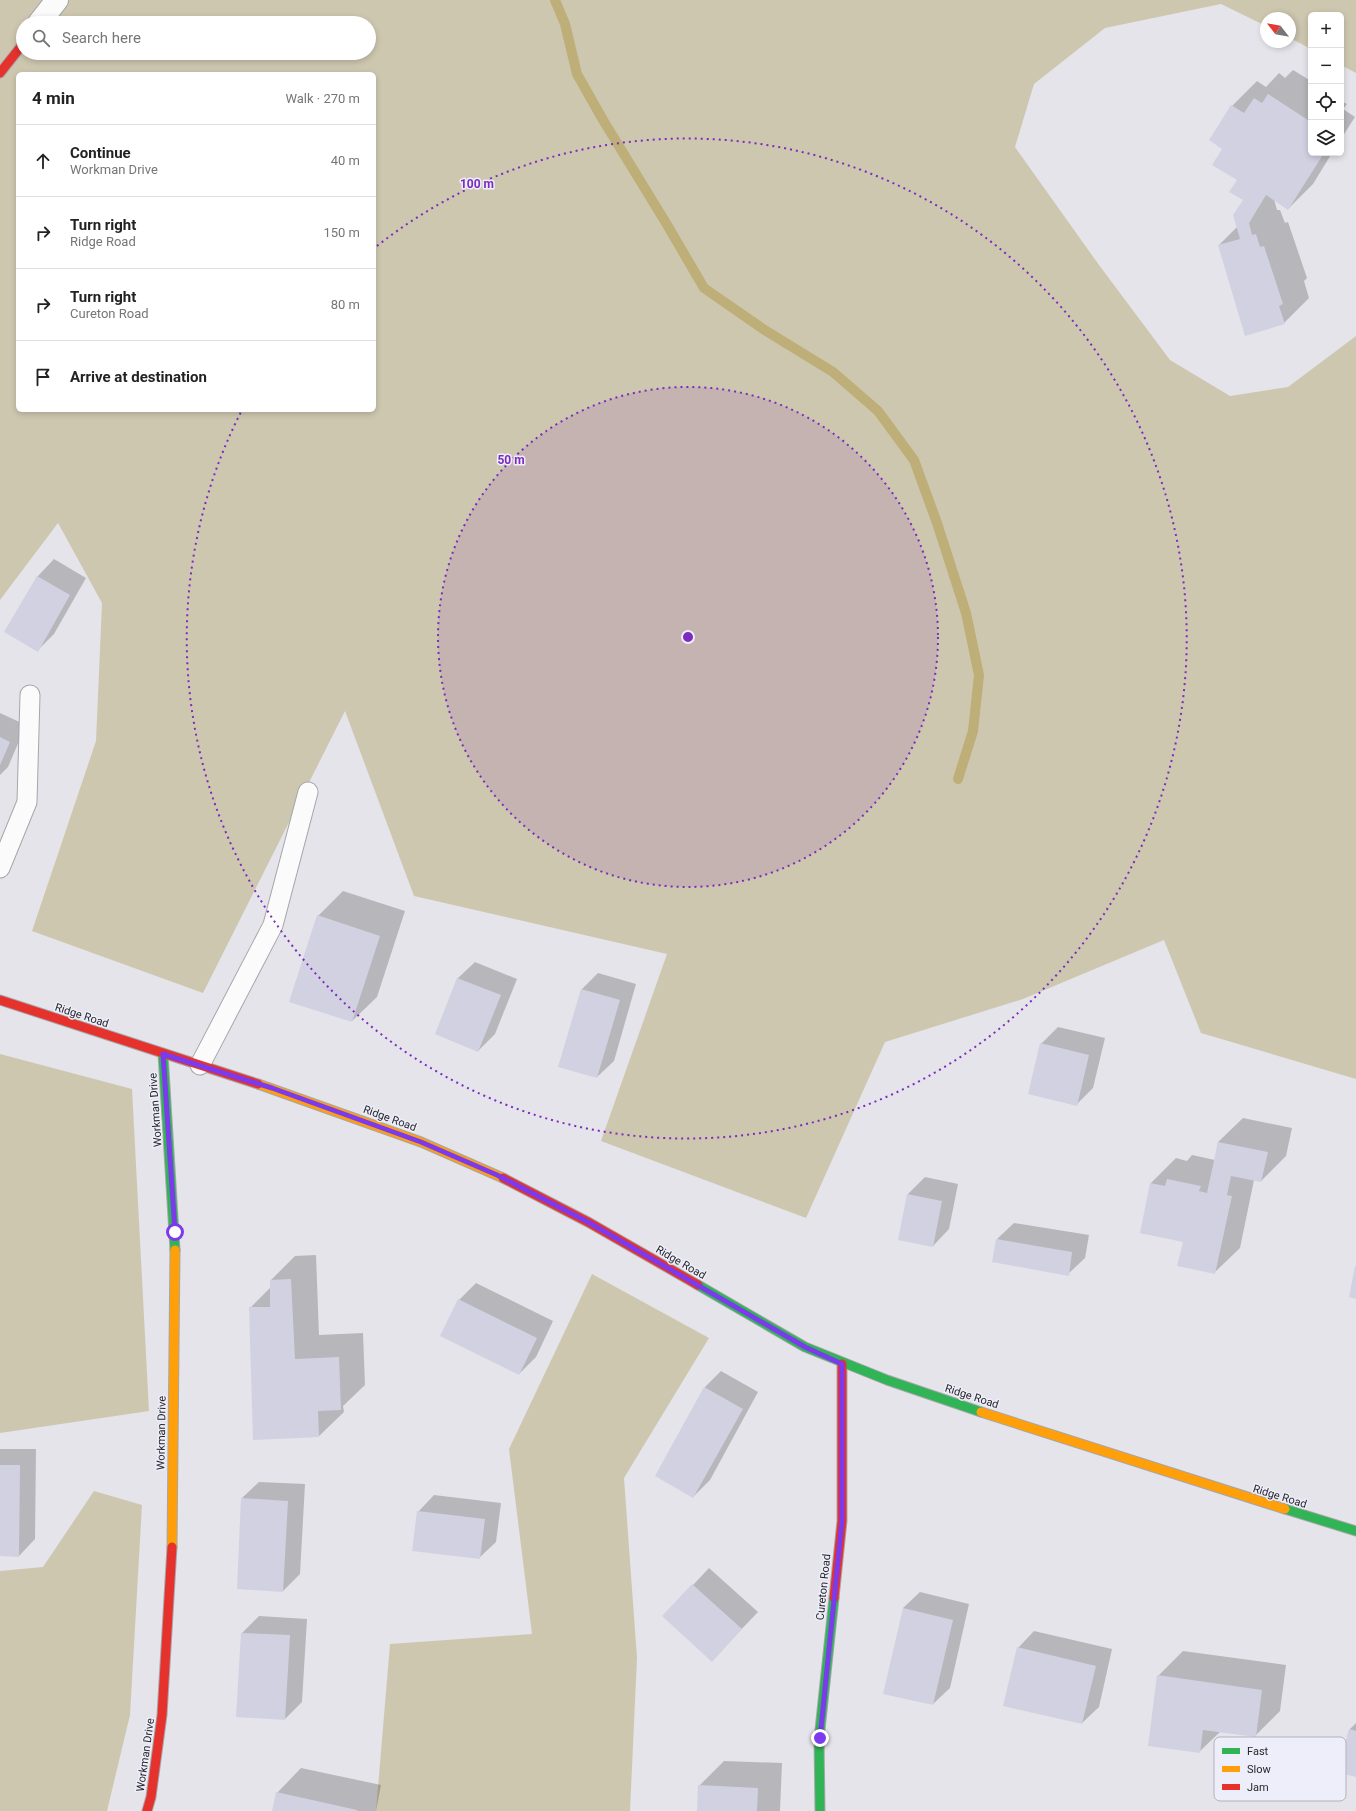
<!DOCTYPE html>
<html lang="en">
<head>
<meta charset="utf-8">
<style>
  :root { --surface:#fff; --page:#f6f6f6; --text:#222; --muted:#767676; --line:#e0e0e0 }
  body { margin:0; font-family:Roboto,sans-serif; background:var(--page); color:var(--text) }
  .controls { position:absolute; right:12px; top:12px; display:grid; overflow:hidden; border-radius:6px; box-shadow:0 2px 6px #0003 }
  .controls button { width:36px; height:36px; display:grid; place-items:center; padding:0; border:0; border-bottom:1px solid var(--line); background:var(--surface); color:var(--text); font:20px sans-serif }
  .compass { position:absolute; left:1260px; top:12px; width:36px; height:36px; border-radius:50%; background:var(--surface); box-shadow:0 2px 6px #0003; rotate:301deg }
  .stop { position:absolute; width:12px; height:12px; margin:-9px; border:3px solid #7c3aed; border-radius:50%; background:#fff }
  .stop.end { background:#7c3aed; border-color:#fff; box-shadow:0 1px 4px #0008 }
  .list { margin:0; padding:0; list-style:none }
  h2 { display:flex; justify-content:space-between; align-items:center; height:52px; margin:0; padding:0 16px; font-size:17px }
  h2 small { font-size:13px; font-weight:400; color:var(--muted) }
  .list li { display:grid; grid-template-columns:26px 1fr auto; gap:12px; align-items:center; box-sizing:border-box; height:72px; padding:0 16px; border-top:1px solid var(--line) }
  .list b { display:block; font-size:15px; white-space:nowrap }
  .list p { margin:0; font-size:13px; white-space:nowrap; color:var(--muted) }
  .list em { font-size:13px; font-style:normal; color:var(--muted) }
  .icon { flex:none; width:22px; height:22px; fill:none; stroke:currentColor; stroke-width:2; stroke-linecap:round; stroke-linejoin:round }
  .map { position:relative; flex:none; width:1356px; height:1811px; overflow:hidden }
  .search { position:absolute; background:var(--surface); box-shadow:0 2px 6px #0003; left:16px; top:16px; width:360px; height:44px; display:flex; align-items:center; gap:10px; box-sizing:border-box; padding:0 14px; border-radius:22px; color:var(--muted); font-size:15px }
  .panel { position:absolute; background:var(--surface); box-shadow:0 2px 6px #0003; left:16px; top:72px; width:360px; height:340px; border-radius:6px }
  .map>svg:first-child { display:block }
</style>
</head>
<body>
<div class="map">
<svg width="1356" height="1811" viewBox="0 0 1356 1811">
  <rect width="100%" height="100%" fill="#e4e4ea"/>
  <!-- green -->
  <path fill="#cec7b0" fill-rule="evenodd" d="M0,0H1356V73L1341,65V15H1311V49L1290,38V18H1266V26L1221,4L1105,28L1034,84L1015,147L1099,265L1170,360L1230,396L1288,387L1356,336V1079L1201,1033L1164,940L1023,999L885,1042L806,1218L601,1141L667,954L414,896L345,711L203,993L32,931L96,741L102,603L58,523L0,600ZM23,23H369V53H23ZM18,74H374V410H18Z
    M0,1054L132,1089L149,1411L0,1433Z
    M592,1274L709,1338L624,1478L637,1658L630,1811H376L390,1644L532,1634L509,1449Z
    M94,1491L142,1505L130,1715L107,1811H0V1571L43,1567Z"/>
  <!-- shadow -->
  <path fill="#0003" d="M1293,70L1311,81V153H1332L1313,184L1288,209L1274,199L1277,210H1280L1285,223L1288,222L1307,278L1304,281L1309,298L1284,323L1219,245L1237,227L1244,200L1238,180L1224,148L1232,106L1257,81L1266,87L1279,73L1285,78Z
    M1341,101L1347,104L1343,109L1355,117L1341,139Z
    M54,559L86,578L54,634L37,651L5,631L38,576Z
    M0,713L26,725L8,767L0,775Z
    M343,891L405,911L377,997L352,1021L318,916Z
    M475,962L517,979L495,1034L478,1051L436,1034L458,978Z
    M598,973L636,984L614,1061L597,1077L582,989Z
    M1058,1027L1105,1038L1093,1088L1076,1105L1041,1044Z
    M1243,1118L1292,1128L1286,1156L1261,1181L1254,1180L1240,1248L1215,1272L1184,1241L1141,1233L1151,1183L1176,1158L1187,1161L1192,1155L1215,1160L1218,1142Z
    M925,1177L958,1184L949,1229L933,1246L899,1239L908,1194Z
    M1014,1223L1089,1235L1085,1258L1068,1274L997,1239Z
    M316,1255L319,1335L363,1333L365,1385L343,1406L344,1412L319,1436L250,1308L271,1287V1280L295,1256Z
    M476,1283L553,1321L536,1357L519,1374L459,1300Z
    M721,1371L758,1392L710,1480L693,1497L656,1475L705,1387Z
    M0,1449H36L35,1539L19,1556L0,1555Z
    M259,1482L305,1484L300,1574L283,1591L242,1498Z
    M434,1495L501,1503L496,1542L479,1558L418,1512Z
    M709,1568L758,1612L712,1660L664,1616Z
    M920,1592L969,1604L950,1688L933,1704L903,1608Z
    M259,1616L307,1619L302,1702L285,1719L237,1716L242,1633Z
    M1034,1631L1112,1649L1099,1707L1082,1723L1018,1648Z
    M1183,1651L1286,1665L1280,1711L1255,1736L1221,1731L1199,1752L1158,1676Z
    M1356,1723V1776L1350,1729Z
    M724,1761L782,1763L780,1811H698L699,1786Z
    M301,1768L381,1785L376,1811H273L277,1793Z"/>
  <g fill="none" stroke-linecap="round" stroke-linejoin="round">
    <!-- stream -->
    <path stroke="#beae78" stroke-width="10" d="M555,0L565,24L577,74L603,120L666,223L704,288L763,329L833,372L878,411L914,460L937,523L966,613L979,675L973,731L958,779"/>
  </g>
  <!-- building -->
  <path fill="#d2d1e2" d="M1268,94L1311,122V153H1324L1288,210L1266,195L1249,223L1252,235L1256,234L1260,247L1264,246L1283,304L1279,306L1285,324L1245,336L1218,245L1240,239L1233,215L1243,200L1229,192L1237,180L1212,165L1222,149L1209,140L1231,105L1244,113L1254,98L1262,103Z
    M37,576L70,595L38,652L4,632Z
    M0,737L10,742L0,765Z
    M317,915L380,936L352,1022L289,1002Z
    M457,978L501,995L478,1052L435,1034Z
    M581,989L620,1000L597,1078L558,1067Z
    M1040,1043L1089,1055L1077,1106L1028,1094Z
    M1218,1142L1268,1152L1261,1182L1231,1176L1227,1195L1232,1196L1215,1274L1177,1266L1183,1242L1140,1233L1150,1183L1165,1186L1167,1179L1201,1186L1199,1191L1207,1193Z
    M907,1194L942,1201L933,1247L898,1240Z
    M996,1239L1072,1252L1069,1276L992,1262Z
    M1355,1266H1356V1299L1349,1297Z
    M291,1279L295,1359L339,1357L341,1410L318,1411L319,1437L253,1440L249,1307H270V1280Z
    M458,1299L537,1338L519,1375L440,1336Z
    M704,1387L743,1409L693,1498L655,1476Z
    M0,1465H20L19,1557L0,1556Z
    M241,1498L288,1501L283,1592L237,1589Z
    M417,1511L485,1519L480,1559L412,1551Z
    M692,1584L742,1629L712,1662L662,1616Z
    M903,1608L953,1620L933,1705L883,1694Z
    M241,1633L290,1635L285,1720L236,1717Z
    M1017,1647L1096,1666L1082,1724L1003,1706Z
    M1157,1675L1262,1690L1256,1737L1203,1730L1200,1753L1148,1746Z
    M1349,1729L1356,1731V1777L1337,1772Z
    M698,1785L758,1788L757,1811H697Z
    M276,1792L357,1810V1811H272Z"/>
  <g fill="none" stroke-linecap="round" stroke-linejoin="round">
    <!-- lane casing -->
    <g stroke="#a6a6aa" stroke-width="21">
      <path id="lane" d="M0,868L27,802L30,695
        M200,1065L273,925L308,792"/>
    </g>
    <!-- street casing -->
    <g stroke="#a6a6aa" stroke-width="24">
      <path id="street" d="M39,23L57,0"/>
    </g>
    <!-- fast casing -->
    <g stroke="#a6a6aa" stroke-width="11">
      <path id="fast" d="M163,1054L175,1250
        M698,1285L805,1347L887,1380L981,1412
        M1285,1509L1356,1531
        M820,1811L819,1739L834,1598"/>
    </g>
    <!-- slow casing -->
    <g stroke="#a6a6aa" stroke-width="11">
      <path id="slow" d="M258,1084L421,1142L503,1178
        M981,1412L1285,1509
        M172,1547L175,1250"/>
    </g>
    <!-- jam casing -->
    <g stroke="#a6a6aa" stroke-width="11">
      <path id="jam" d="M0,73L23,44
        M0,1000L258,1084
        M503,1178L588,1222L698,1285
        M834,1598L842,1521V1364
        M147,1811L151,1797L162,1715L172,1547"/>
    </g>
    <!-- lane -->
    <use href="#lane" stroke="#fbfbfc" stroke-width="19"/>
    <!-- street -->
    <use href="#street" stroke="#fbfbfc" stroke-width="22"/>
    <!-- fast -->
    <use href="#fast" stroke="#30b455" stroke-width="9"/>
    <!-- slow -->
    <use href="#slow" stroke="#ff9f0a" stroke-width="9"/>
    <!-- jam -->
    <use href="#jam" stroke="#e5322d" stroke-width="9"/>
  </g>
  <g fill="none" stroke-linecap="round" stroke-linejoin="round">
    <!-- route -->
    <path stroke="#7c3aed" stroke-width="5" d="M175,1232L163,1054L272,1088L421,1142L497,1175L588,1222L805,1347L842,1364V1521L820,1738"/>
  </g>
  <!-- distance rings -->
  <circle cx="688" cy="637" r="250" fill="#7b2cbf" fill-opacity=".12"/>
  <g fill="none" stroke="#7b2cbf" stroke-width="2" stroke-dasharray="2 4">
    <circle cx="688" cy="637" r="250"/>
    <path d="M377 246A500 500 0 1 1 242 410"/>
  </g>
  <g text-anchor="middle" stroke-width="3" stroke-linejoin="round" paint-order="stroke">
    <!-- street labels -->
    <g font-size="11" fill="#26262a" stroke="#eeeefa">
      <text transform="translate(82 1015) rotate(18)" y="4">Ridge Road</text>
      <text transform="translate(155 1110) rotate(-94)" y="4">Workman Drive</text>
      <text transform="translate(390 1118) rotate(20)" y="4">Ridge Road</text>
      <text transform="translate(681 1262) rotate(30)" y="4">Ridge Road</text>
      <text transform="translate(972 1396) rotate(18)" y="4">Ridge Road</text>
      <text transform="translate(161 1433) rotate(-89)" y="4">Workman Drive</text>
      <text transform="translate(1280 1496) rotate(17)" y="4">Ridge Road</text>
      <text transform="translate(823 1587) rotate(-84)" y="4">Cureton Road</text>
      <text transform="translate(145 1755) rotate(-82)" y="4">Workman Drive</text>
    </g>
  </g>
  <!-- legend -->
  <rect x="1214" y="1737" width="132" height="64" rx="6" fill="#eeeefa" stroke="#b2b2bc" stroke-width="1"/>
  <rect x="1222" y="1748" width="18" height="6" fill="#30b455"/>
  <rect x="1222" y="1766" width="18" height="6" fill="#ff9f0a"/>
  <rect x="1222" y="1784" width="18" height="6" fill="#e5322d"/>
  <g font-size="11" fill="#26262a">
    <text x="1247" y="1755">Fast</text>
    <text x="1247" y="1773">Slow</text>
    <text x="1247" y="1791">Jam</text>
  </g>
  <circle cx="688" cy="637" r="6" fill="#7b2cbf" stroke="#eeeefa" stroke-width="2"/>
  <g font-size="12" text-anchor="middle" font-weight="bold" fill="#7b2cbf" stroke="#eeeefa" stroke-width="3" stroke-linejoin="round" paint-order="stroke">
    <text x="477" y="188">100 m</text>
    <text x="511" y="464">50 m</text>
  </g>
</svg>
<div class="controls">
<button>+</button>
<button>−</button>
<button><svg class="icon" aria-label="locate" viewBox="0 0 24 24"><circle cx="12" cy="12" r="6"/><path d="M12 2v4M12 18v4M2 12h4M18 12h4"/></svg></button>
<button><svg class="icon" aria-label="layers" viewBox="0 0 24 24"><path d="M12 4l9 5-9 5-9-5zM3 14l9 5 9-5"/></svg></button>
</div>
<svg class="compass" viewBox="-18 -18 36 36"><path d="M0-13l5 13h-10z" fill="#e53935"/><path d="M0 13l5-13h-10z" fill="#767676"/></svg>
<div class="stop" style="left:175px;top:1232px"></div>
<div class="stop end" style="left:820px;top:1738px"></div>
<div class="search"><svg class="icon" aria-label="search" viewBox="0 0 24 24"><circle cx="10" cy="10" r="6"/><path d="M15 15l6 6"/></svg>Search here</div>
<section class="panel">
<h2>4 min<small>Walk · 270 m</small></h2>
<ul class="list">
<li><svg class="icon" aria-label="ahead" viewBox="0 0 24 24"><path d="M12 20V5M6 11l6-6 6 6"/></svg><div><b>Continue</b><p>Workman Drive</p></div><em>40 m</em></li>
<li><svg class="icon" aria-label="right" viewBox="0 0 24 24"><path d="M7 20v-9h11M14 6l5 5-5 5"/></svg><div><b>Turn right</b><p>Ridge Road</p></div><em>150 m</em></li>
<li><svg class="icon" aria-label="right" viewBox="0 0 24 24"><path d="M7 20v-9h11M14 6l5 5-5 5"/></svg><div><b>Turn right</b><p>Cureton Road</p></div><em>80 m</em></li>
<li><svg class="icon" aria-label="arrive" viewBox="0 0 24 24"><path d="M6 21V4h12l-3 4 3 4H6"/></svg><div><b>Arrive at destination</b></div></li>
</ul>
</section>
</div>
</body>
</html>
